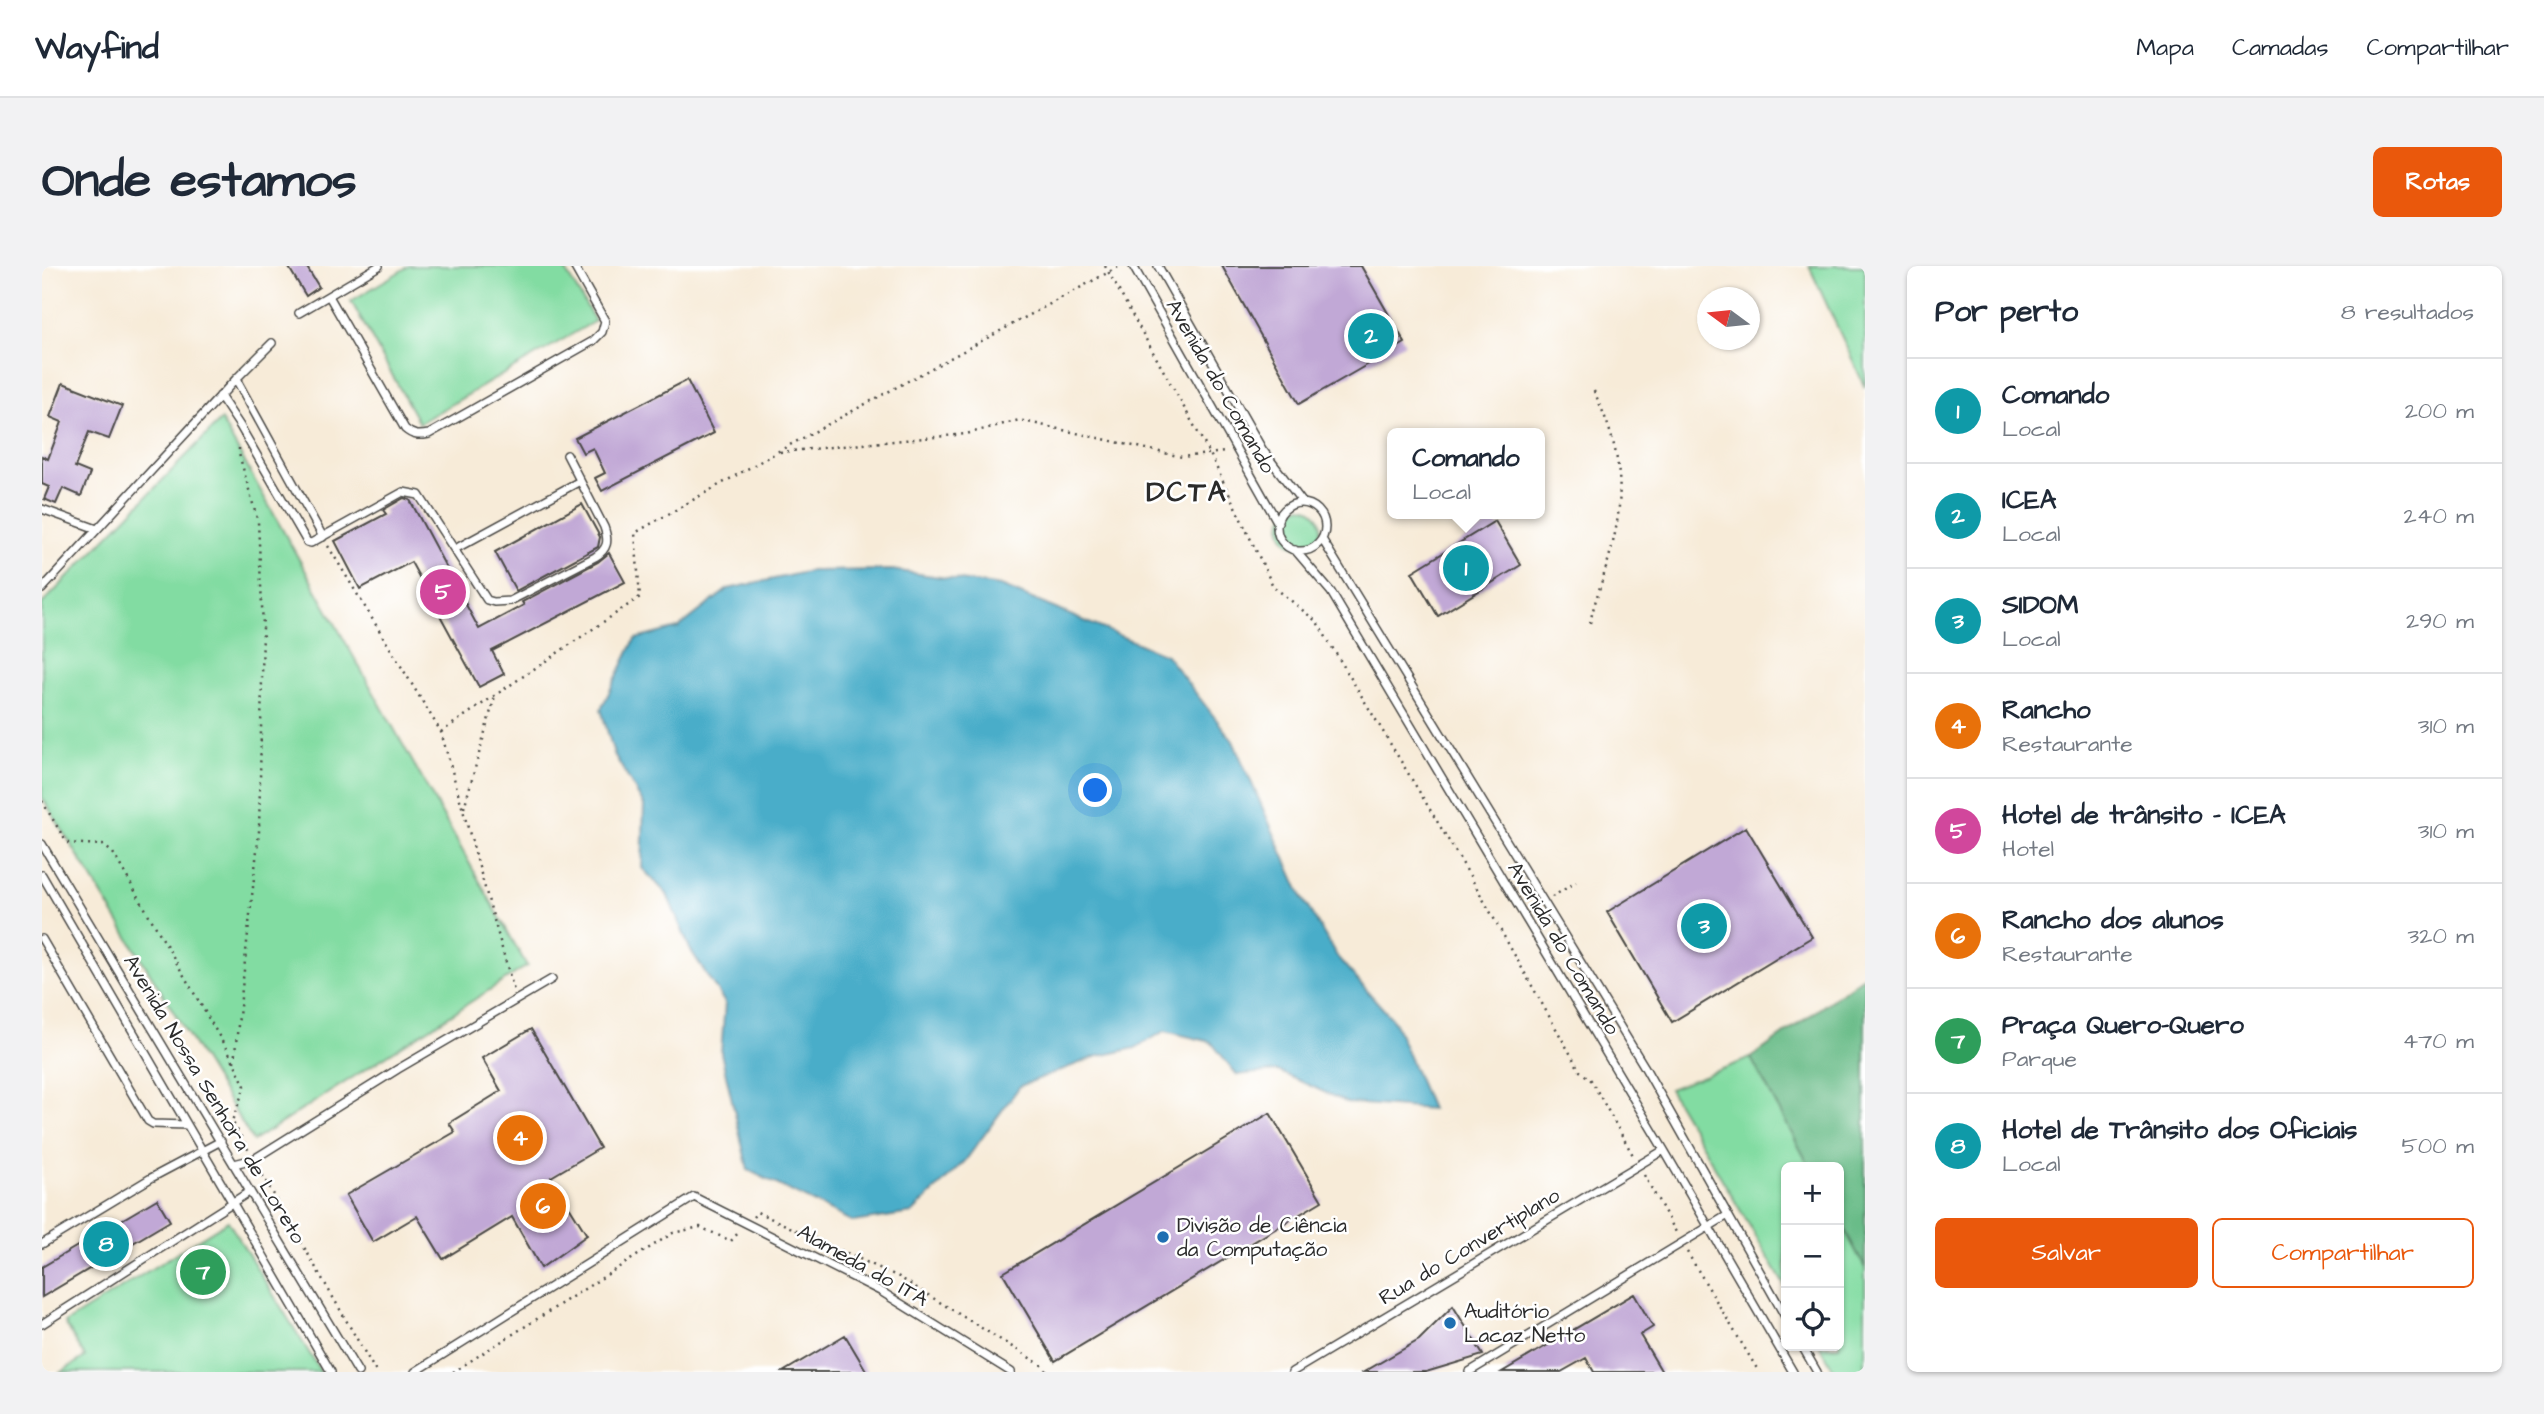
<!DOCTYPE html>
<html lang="pt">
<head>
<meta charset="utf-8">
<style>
  :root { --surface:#fff; --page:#f2f2f3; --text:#1f2937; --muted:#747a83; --line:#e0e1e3; --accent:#ea580c }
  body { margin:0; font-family:"Architects Daughter",sans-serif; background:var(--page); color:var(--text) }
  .controls { position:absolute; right:21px; bottom:21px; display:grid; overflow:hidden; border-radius:10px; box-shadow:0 2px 5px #0004 }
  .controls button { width:63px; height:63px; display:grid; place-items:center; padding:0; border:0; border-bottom:2px solid var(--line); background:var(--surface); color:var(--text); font:35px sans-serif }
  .compass { position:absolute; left:1655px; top:21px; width:63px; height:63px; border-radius:50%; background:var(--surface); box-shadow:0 2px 5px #0004; rotate:285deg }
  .you { position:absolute; left:1054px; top:525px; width:24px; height:24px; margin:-18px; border:5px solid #fff; border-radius:50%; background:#1a73e8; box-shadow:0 0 0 10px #1a73e833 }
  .badge { display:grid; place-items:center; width:46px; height:46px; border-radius:50%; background:var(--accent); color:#fff; font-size:23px; font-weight:700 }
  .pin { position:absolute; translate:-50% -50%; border:4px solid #fff; box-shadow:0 2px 7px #0006 }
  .popup { position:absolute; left:1345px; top:162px; width:158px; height:91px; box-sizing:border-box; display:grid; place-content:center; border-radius:10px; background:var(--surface); filter:drop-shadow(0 2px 5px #0005); font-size:23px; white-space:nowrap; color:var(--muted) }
  .popup b { font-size:26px; color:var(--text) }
  .popup::after { content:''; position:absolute; left:50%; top:100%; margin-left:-14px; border:14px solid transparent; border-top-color:var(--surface) }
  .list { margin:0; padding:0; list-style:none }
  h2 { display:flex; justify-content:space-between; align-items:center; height:91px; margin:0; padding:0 28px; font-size:30px }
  h2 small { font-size:23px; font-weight:400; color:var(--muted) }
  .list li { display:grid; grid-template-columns:46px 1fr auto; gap:21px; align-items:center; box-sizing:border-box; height:105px; padding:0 28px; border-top:2px solid var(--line) }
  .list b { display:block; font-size:26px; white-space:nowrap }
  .list p { margin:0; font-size:23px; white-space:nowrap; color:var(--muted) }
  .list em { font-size:23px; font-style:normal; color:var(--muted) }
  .actions { display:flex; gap:14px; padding:21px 28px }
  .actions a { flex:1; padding:16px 0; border:2px solid var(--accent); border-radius:10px; text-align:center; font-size:24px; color:var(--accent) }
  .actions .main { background:var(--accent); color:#fff }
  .icon { flex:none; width:38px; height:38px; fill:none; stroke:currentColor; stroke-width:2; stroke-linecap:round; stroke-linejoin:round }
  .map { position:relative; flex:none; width:1823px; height:1106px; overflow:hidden; border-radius:10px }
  header { display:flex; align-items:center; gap:42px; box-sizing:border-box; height:98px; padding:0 35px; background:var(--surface); border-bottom:2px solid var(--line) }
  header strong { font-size:33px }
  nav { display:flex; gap:38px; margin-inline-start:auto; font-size:24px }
  .intro { display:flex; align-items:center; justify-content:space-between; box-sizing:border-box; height:168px; padding:0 42px }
  h1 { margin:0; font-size:49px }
  .button { padding:18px 32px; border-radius:10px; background:var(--accent); color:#fff; font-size:24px; font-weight:700 }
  main { display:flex; gap:42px; padding:0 42px }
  aside { flex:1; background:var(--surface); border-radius:10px; box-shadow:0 2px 5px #0004 }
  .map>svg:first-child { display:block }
</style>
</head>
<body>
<header>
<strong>Wayfind</strong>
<nav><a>Mapa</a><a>Camadas</a><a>Compartilhar</a></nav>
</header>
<div class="intro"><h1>Onde estamos</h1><a class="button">Rotas</a></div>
<main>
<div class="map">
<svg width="1823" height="1106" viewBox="0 0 1823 1106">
  <rect width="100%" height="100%" fill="#fff"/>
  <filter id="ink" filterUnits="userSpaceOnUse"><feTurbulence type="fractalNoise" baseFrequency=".0143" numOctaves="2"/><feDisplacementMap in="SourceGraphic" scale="14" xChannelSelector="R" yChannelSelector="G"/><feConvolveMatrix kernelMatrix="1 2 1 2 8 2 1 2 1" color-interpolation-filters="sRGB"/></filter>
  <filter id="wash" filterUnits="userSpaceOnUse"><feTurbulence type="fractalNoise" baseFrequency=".00686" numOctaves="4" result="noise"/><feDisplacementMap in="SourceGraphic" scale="28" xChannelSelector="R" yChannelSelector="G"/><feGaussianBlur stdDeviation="1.57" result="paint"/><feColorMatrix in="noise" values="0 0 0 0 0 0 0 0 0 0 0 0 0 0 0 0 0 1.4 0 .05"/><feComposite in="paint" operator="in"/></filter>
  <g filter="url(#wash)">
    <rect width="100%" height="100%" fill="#f7ebd8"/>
    <!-- green -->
    <path fill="#82dca2" stroke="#568466" stroke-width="2" d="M367,0H521L553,55L377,157L309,35Z
      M1767,0H1823V121Z
      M179,154L485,700L211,875L0,531V338Z
      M1239 261a20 20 0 1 1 40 0a20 20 0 1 1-40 0Z
      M1709,792L1768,901H1744V1022L1627,823Z
      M1797,953L1823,1002V1106H1793L1778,1080H1797Z
      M186,955L279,1106H19L43,1091L23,1057Z"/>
    <!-- forest -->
    <path fill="#69bc88" stroke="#4a745a" stroke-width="2" d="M1823,710V1002L1797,953V901H1768L1709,792Z"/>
    <!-- water -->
    <path fill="#4aadc9" stroke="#3a6c7a" stroke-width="2" d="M850,304L959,320L1124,389L1191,475L1261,633L1296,692L1352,755L1389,843L1306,837L1236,805L1195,809L1169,776L1123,765L1093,782L1053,791L978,820L923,895L870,947L811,956L706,904L679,787L683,737L648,683L625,628L600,602L602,539L572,488L559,443L593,373L636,362L686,323L768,305Z"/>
    <g id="blocks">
      <!-- building -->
      <path fill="#c1a8d6" d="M246,0H264L277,21L264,30Z
        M1180,0H1319L1363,77L1257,138Z
        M645,114L672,167L560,225L553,212L563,207L551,182L541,187L533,172Z
        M21,117L80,140L67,173L47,166L33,201L48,207L39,230L21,222L14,238L2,233L7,221L0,218V190L6,193L20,156L8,151Z
        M362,232L368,234L437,363L482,339L480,336L556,296L567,287L583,316L450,385L462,408L437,421L369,296L318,323L293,275L344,248L341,244Z
        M540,238L558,271L556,281L474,325L453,286Z
        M1453,255L1479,299L1396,350L1370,306Z
        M1704,561L1770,671L1630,756L1565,646Z
        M489,763L558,882L509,911L545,969L499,1002L470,951L401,993L375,950L331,976L304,929L413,866L407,857L459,825L440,792Z
        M1228,847L1280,935L1013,1095L961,1007Z
        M115,933L128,955L0,1031V1001Z
        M1592,1028L1611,1061L1598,1069L1620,1106H1552L1544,1092L1519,1106H1460Z
        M1411,1040L1441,1089L1384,1106H1322L1377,1074Z
        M803,1069L825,1106H741Z"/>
    </g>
  </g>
  <g filter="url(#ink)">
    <use href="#blocks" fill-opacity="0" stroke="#4a4845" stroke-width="2"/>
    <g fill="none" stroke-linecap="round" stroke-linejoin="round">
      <!-- service casing -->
      <g stroke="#4a4845" stroke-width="10">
        <path id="service" d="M1091,0L1236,257
          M1116,0L1220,183L1261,237
          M287,30L363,163C371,170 377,170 387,168L551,75L560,66L563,55L532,0
          M257,47L337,0
          M194,113L281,271
          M178,130L198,160L265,276L269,277L361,226L377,229L445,334L452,336L468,335L553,291C566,283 567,275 562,261L525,189
          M1235 261a24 24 0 1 1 48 0a24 24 0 1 1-48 0Z
          M0,243L55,263
          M1280,273L1602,800L1744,1052
          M413,283L538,215
          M1253,284L1289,326L1622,884L1751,1106
          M0,323L194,113L230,77
          M0,578L316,1106
          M0,609L289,1106
          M0,673L106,855L111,858L145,859
          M192,898L212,893L356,803L510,713
          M0,978L109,912L179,875
          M0,1058L207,926
          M1760,1080L1775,1106
          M373,1106L652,931L840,1026L969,1106
          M1250,1106L1622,884
          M1427,1106L1686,949"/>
      </g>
      <!-- path -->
      <path stroke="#4a4845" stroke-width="2.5" stroke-dasharray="2 5" stroke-linecap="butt" d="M1063,0L1168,188L1231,320L1275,356L1428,610L1538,805L1549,814L1592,891
        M738,186L924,168L977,154L1140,191L1183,186
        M286,280L399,466L472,725
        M1548,357C1553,332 1563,309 1569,284C1586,221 1577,178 1550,121
        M399,466L598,331L593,267L735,186L1078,0
        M0,535L25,577L61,579L71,587L192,796L203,820L190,855L207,885
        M422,542L453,430
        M1510,631L1534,616
        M192,796L217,566L221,361L216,256L197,188V180
        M217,903L334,1106
        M1602,909L1635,968
        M711,951L715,946L857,1011L1001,1100L1005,1106
        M1645,986L1717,1106
        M411,1106L631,967L658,961L689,975L697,966"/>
      <!-- service -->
      <use href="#service" stroke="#fff" stroke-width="7"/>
    </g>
  </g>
  <!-- markers -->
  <g fill="#1f6fb2" stroke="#fff" stroke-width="2.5">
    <circle cx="1121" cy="971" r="7"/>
    <circle cx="1408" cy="1057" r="7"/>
  </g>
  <g text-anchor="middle" stroke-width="5" stroke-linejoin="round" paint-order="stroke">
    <!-- street labels -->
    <g font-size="21" fill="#2b2b2b" stroke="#fff">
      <text transform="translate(1179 120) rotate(60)" y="7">Avenida do Comando</text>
      <text transform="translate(1522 682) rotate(59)" y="7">Avenida do Comando</text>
      <text transform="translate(173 833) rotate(59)" y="7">Avenida Nossa Senhora de Loreto</text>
      <text transform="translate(1427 980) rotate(-31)" y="7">Rua do Convertiplano</text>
      <text transform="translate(821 999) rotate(29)" y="7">Alameda do ITA</text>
    </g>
    <!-- poi labels -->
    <g font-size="21" fill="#2b2b2b" stroke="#fff" text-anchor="start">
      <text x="1135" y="966">Divisão de Ciência<tspan x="1135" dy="24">da Computação</tspan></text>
      <text x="1422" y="1052">Auditório<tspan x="1422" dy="24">Lacaz Netto</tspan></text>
    </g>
    <!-- district labels -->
    <g font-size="28" font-weight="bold" letter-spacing="2" fill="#2b2b2b" stroke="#fff">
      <text x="1145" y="235">DCTA</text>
    </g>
  </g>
</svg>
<div class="controls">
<button>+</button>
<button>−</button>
<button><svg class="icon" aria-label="locate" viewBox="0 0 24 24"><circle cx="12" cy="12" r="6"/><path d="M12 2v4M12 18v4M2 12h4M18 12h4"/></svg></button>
</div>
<svg class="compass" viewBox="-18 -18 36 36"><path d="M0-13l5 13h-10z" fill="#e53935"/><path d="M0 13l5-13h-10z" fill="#747a83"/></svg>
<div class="you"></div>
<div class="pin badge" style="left:1424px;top:302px;background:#0f9aa8">1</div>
<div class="popup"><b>Comando</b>Local</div>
<div class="pin badge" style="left:1329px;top:70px;background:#0f9aa8">2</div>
<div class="pin badge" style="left:1662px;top:660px;background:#0f9aa8">3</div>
<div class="pin badge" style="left:478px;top:872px;background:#e8710a">4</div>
<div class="pin badge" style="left:401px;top:326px;background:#d1479c">5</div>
<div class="pin badge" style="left:501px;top:940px;background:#e8710a">6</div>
<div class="pin badge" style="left:161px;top:1006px;background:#2e9e5b">7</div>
<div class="pin badge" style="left:64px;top:978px;background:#0f9aa8">8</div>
</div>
<aside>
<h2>Por perto<small>8 resultados</small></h2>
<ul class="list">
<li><span class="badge" style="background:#0f9aa8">1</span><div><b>Comando</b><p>Local</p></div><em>200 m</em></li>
<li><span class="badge" style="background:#0f9aa8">2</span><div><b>ICEA</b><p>Local</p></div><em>240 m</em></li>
<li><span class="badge" style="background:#0f9aa8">3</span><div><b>SIDOM</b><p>Local</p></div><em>290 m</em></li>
<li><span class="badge" style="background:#e8710a">4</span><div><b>Rancho</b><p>Restaurante</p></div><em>310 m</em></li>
<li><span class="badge" style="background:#d1479c">5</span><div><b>Hotel de trânsito - ICEA</b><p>Hotel</p></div><em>310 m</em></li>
<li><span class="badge" style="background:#e8710a">6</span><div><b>Rancho dos alunos</b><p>Restaurante</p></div><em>320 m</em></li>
<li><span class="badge" style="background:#2e9e5b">7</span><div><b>Praça Quero-Quero</b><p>Parque</p></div><em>470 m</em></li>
<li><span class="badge" style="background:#0f9aa8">8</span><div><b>Hotel de Trânsito dos Oficiais</b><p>Local</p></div><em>500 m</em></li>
</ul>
<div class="actions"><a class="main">Salvar</a><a>Compartilhar</a></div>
</aside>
</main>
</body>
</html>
